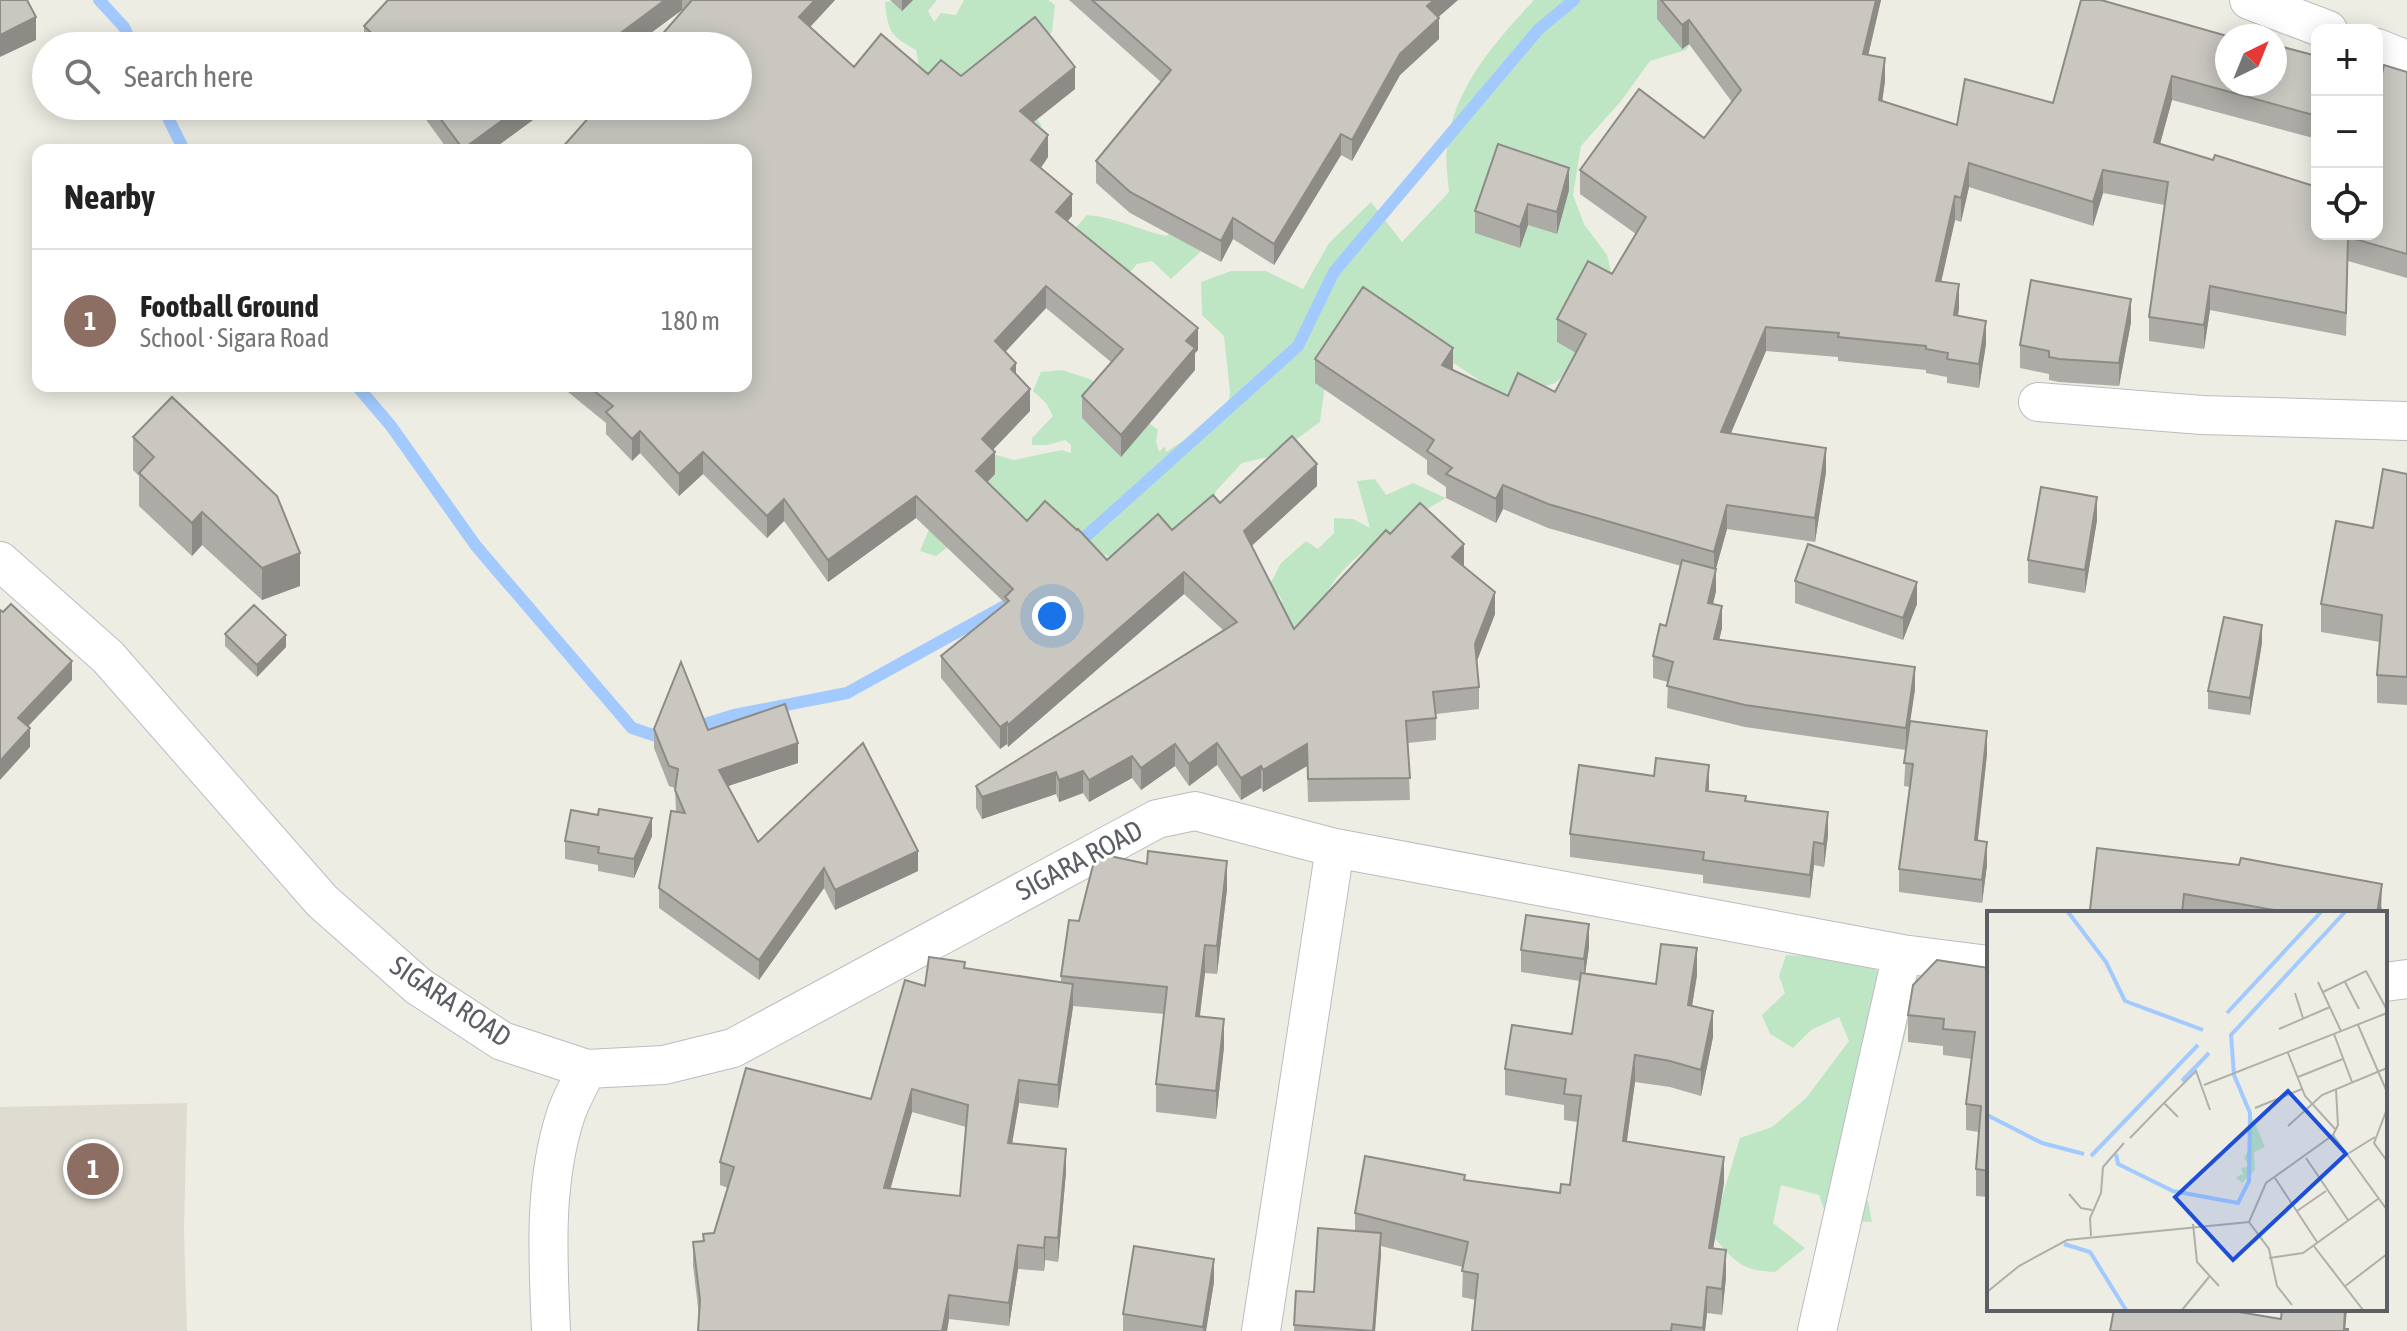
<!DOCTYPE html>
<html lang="en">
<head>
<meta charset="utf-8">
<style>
  :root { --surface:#fff; --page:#f2f2f2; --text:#222; --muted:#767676; --line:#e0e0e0; --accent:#e9552e }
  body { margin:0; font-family:"Asap Condensed",sans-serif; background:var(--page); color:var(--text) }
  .controls { position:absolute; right:24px; top:24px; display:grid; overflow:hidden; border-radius:16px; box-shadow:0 4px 20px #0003 }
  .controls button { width:72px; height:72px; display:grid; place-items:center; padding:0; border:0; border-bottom:2px solid var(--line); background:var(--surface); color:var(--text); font:40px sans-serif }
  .compass { position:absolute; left:2215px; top:24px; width:72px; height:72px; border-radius:50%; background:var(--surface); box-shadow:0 4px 20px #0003; rotate:43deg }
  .you { position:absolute; left:1052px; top:616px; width:28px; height:28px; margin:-20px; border:6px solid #fff; border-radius:50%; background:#1a73e8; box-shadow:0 0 0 12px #1a73e833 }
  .badge { display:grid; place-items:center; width:52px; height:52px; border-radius:50%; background:var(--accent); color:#fff; font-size:26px; font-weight:700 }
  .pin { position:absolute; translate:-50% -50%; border:4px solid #fff; box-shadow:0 2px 8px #0006 }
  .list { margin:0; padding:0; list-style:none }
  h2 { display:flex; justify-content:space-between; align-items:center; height:104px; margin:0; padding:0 32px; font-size:34px }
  h2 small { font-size:26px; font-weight:400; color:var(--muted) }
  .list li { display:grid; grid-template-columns:52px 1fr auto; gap:24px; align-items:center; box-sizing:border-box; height:144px; padding:0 32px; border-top:2px solid var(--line) }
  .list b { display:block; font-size:30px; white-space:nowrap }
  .list p { margin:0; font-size:26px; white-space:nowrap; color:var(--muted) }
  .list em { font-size:26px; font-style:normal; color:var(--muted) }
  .icon { flex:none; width:44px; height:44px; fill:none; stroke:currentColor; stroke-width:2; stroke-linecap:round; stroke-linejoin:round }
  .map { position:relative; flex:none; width:2407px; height:1331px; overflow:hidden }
  .search { position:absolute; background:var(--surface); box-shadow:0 4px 20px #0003; left:32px; top:32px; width:720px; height:88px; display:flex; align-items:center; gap:20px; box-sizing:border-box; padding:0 28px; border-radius:44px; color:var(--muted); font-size:30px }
  .panel { position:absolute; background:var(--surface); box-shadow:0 4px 20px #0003; left:32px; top:144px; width:720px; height:248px; border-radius:16px }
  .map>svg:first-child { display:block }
</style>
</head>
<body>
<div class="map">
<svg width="2407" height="1331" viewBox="0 0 2407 1331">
  <rect width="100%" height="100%" fill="#eeede3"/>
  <!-- education -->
  <path fill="#dedcd1" d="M187,1103L184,1231L187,1331H0V1107Z"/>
  <!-- green -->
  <path fill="#bfe6c4" d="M908,0H937L928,11L934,22L941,13L956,15L964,0H1048L1055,5L1052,32L1027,56L1022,97L1042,126L1027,137L921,76L916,50C890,36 888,31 885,2Z
    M1534,0H1747L1701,27L1686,50L1650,61L1621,101L1581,146L1573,195L1584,224L1607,255L1617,296L1579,363L1555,383L1508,400L1421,341L1325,385L1320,422L1273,456L1242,463L1216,491L1208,521L1121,560L1101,554L949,546L936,556L920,551L933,520L993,454L1014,460L1062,450L1071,453V445L1065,440L1048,445H1032V438L1053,416L1046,403L1033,391L1041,372L1062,370L1090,379L1158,430L1156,441L1159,452L1165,446L1166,452L1227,412L1230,392L1224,336L1202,315L1201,282L1231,271H1266L1303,289L1329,243L1371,202L1402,242L1449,192C1448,178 1445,162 1447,148C1453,88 1495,42 1534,0Z
    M1087,215C1115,217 1139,230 1166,236L1191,219L1211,242L1171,279L1152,261L1137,264L1125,278L1071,233Z
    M1375,479L1386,495L1413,483L1446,498C1409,520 1352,551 1329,589C1318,606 1314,629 1309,648L1269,621L1283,608L1281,598L1270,584L1281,563L1306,541L1318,549L1334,533V518L1353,519L1370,528L1357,481Z
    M1852,943L1889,985L1910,1014L1899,1061L1870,1092L1844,1168L1868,1201L1872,1222L1828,1221L1819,1195L1781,1185L1773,1223L1805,1248L1775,1272C1738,1271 1732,1258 1709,1231L1719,1207L1740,1138L1772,1127L1806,1098L1849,1041L1839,1017L1811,1030L1793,1048L1770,1034L1762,1015L1785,993L1779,976L1786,955L1816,957Z"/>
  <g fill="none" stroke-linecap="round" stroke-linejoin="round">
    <!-- stream -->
    <path stroke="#a2caff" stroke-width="12" d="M99,0L124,27L133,46
      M162,106L184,150
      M357,386L391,426L476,546L632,728L662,738L667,736
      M1075,546L1298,346L1334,272L1538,30L1574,0
      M692,728L734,715L847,693L1010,603"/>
    <!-- street casing -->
    <g stroke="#bbbcc2" stroke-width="40">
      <path id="street" d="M2249,0L2328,30
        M2377,48L2407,60
        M2038,402L2202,415L2407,421
        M0,561L108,657L322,901L418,986L502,1041L587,1069L664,1065L733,1048L1157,819L1195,811L1335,848L1902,954L1989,965
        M2385,982L2407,979
        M551,1331C548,1259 543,1184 566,1114C571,1099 580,1084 587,1069
        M1261,1331L1335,848
        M1817,1331L1902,954"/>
    </g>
    <!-- street -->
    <use href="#street" stroke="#fff" stroke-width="38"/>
  </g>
  <!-- wall -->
  <path fill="#adaba5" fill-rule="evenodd" d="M388,0H835L810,27L854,67L961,76L1075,89L1033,122L1048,157L1041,168L1072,216L1068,221L1198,350L1195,353V370L1121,457L1082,418V396L1111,362L1046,308L1005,352L1016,375L1030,411L993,450L995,474L987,482L1027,521L1107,560L1172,530L1220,503L1317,486L1251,546L1294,629L1390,534L1464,566L1495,614L1477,661L1479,687V709L1436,714V740L1408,743L1410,800L1308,802L1307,766L1263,792L1261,788L1241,800L1217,765L1189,786L1175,766L1141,790L1132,778L1089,802L1083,793L1059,802L1056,794L982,819L976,808V786L1223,630L1184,594L1008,747L1007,744L1000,749L941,678V656L1005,603L916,518L828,582L784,521L767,538L703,474L679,496L640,453L632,461L606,434V423L568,392V386H746L683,11L682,10L633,46H364V26Z
    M890,0H913L902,11Z
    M1069,0H1458L1438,17L1439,39L1400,75L1352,161L1341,155L1274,265L1233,239L1221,262L1130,213L1096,183V161L1161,82Z
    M1657,0H1881L1868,55L1885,81L1882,101L1957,125L2053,103L2081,0L2227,84L2317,56V139L2172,100L2160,144L2377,234L2382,74L2407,72V278L2348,261L2346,336L2210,310L2204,349L2149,341V317L2164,205L2103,193L2093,226L1969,187L1961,222L1955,220L1941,282L1959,308L1958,316L1986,344L1979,388L1947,383V377L1926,373V370L1838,361V357L1766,351L1731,433L1826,472L1815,542L1727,529L1716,568V591L1713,604L1722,628L1719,640L1915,689L1910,721L1987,754L1978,840L1987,865L1982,903L1899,892V869L1910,787L1904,786L1906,750L1745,727L1667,708L1668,682L1653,678V656L1666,626L1681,566L1548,528L1503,509L1496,523L1446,498V487L1427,474V460L1315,383V359L1453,370L1508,396L1555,392L1576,353L1557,342V319L1612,274L1636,234L1580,194V170L1704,138L1732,102L1689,44L1682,49L1657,19Z
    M422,106H552L492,150H448L422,114Z
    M1569,190L1557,234L1528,225L1520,248L1475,233V211Z
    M2131,322L2119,386L2059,382L2049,380V374L2020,368V345Z
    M133,437L300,586L262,600L202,545L192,556L139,506V476L133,470Z
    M2407,474V705L2377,703V675L2380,642L2321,632V604L2373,528Z
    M2097,520L2085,593L2028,583V560Z
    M1795,581L1917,604L1903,640L1795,603Z
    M225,634L286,647L257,677L225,646Z
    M2262,643L2250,715L2208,709V691Z
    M654,729L708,730L798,763L728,786L758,842L918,871L835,910L824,888L759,980L659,908V888L676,812L675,788L669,786L654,748Z
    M1708,791L1746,801L1828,835L1824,867L1814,865L1810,898L1703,883V875L1570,857V834Z
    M652,836L634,878L598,871V865L565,859V841Z
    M2097,848L2382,907L2381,913H2090Z
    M1227,889L1217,974L1205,973L1200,1016L1224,1047L1216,1119L1156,1112V1084L1164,1014L1073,1006L1058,1108L1019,1103L1012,1144L1066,1172L1058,1262L1045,1260L1044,1271L1018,1269L1009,1326L949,1319L947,1331H698L699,1316L693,1265V1242L703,1241V1234L714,1233L728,1188L720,1185V1162L871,1099L925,986L965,968L1061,982V976L1079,921ZM912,1112L966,1127L960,1196L890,1189Z
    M1589,947L1585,973L1656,984L1697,975L1692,1006L1713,1037L1701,1096L1670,1087L1635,1082L1627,1141L1724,1183L1713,1249L1726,1277L1722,1315L1707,1313L1705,1331H1472L1476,1300L1462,1297L1463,1267L1381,1246L1375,1331H1294L1296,1291L1314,1292L1355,1231V1213L1465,1180L1560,1193L1570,1185L1578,1122L1564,1120V1105L1505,1095V1069L1572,1034L1580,981L1521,972V950Z
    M1989,968V1197L1976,1196V1169L1979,1132L1966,1130V1104L1972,1059L1943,1055V1046L1908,1042V1015Z
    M1214,1282L1206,1331H1123V1314Z"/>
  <!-- shaded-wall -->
  <path fill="#8d8b86" d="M665,0H682V10L633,46H603Z
    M815,0H835L799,39V17Z
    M902,0H913L902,11Z
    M1434,0H1458L1427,27V6Z
    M1876,0H1881L1863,78V54Z
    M36,17V40L0,57V35Z
    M1439,18V39L1400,75L1352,161V140L1400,54Z
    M1689,20V44L1682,49V25Z
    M1885,58V81L1879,124V100Z
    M1075,67V89L1020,133V111Z
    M2172,76V100L2154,166V142Z
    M522,106H552L492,150H463Z
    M1341,134V155L1274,265V244Z
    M1048,135V157L1031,182V160Z
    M1969,163V187L1961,222V198Z
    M1569,168V190L1557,234V212Z
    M2103,170V193L2093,226V202Z
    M1072,194V216L1056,234V212Z
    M1955,196V220L1936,305V281Z
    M1528,204V225L1520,248V227Z
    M1233,218V239L1221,262V241Z
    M1959,284V308L1954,339V315Z
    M1046,286V308L995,363V341Z
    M2210,286V310L2204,349V325Z
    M2131,299V322L2119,386V363Z
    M1986,321V344L1979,388V364Z
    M1766,327V351L1721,456V432Z
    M1198,328V350L1195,353V370L1121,457V435L1186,341Z
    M1453,348V371L1442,365Z
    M1016,363V385L1011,369Z
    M1030,389V411L982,461V439Z
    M640,431V453L632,461V439Z
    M1826,448V472L1815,542V518Z
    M703,452V474L679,496V474Z
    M995,452V474L976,494V471Z
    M1317,464V486L1244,553V531Z
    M1503,485V509L1496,523V499Z
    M916,496V518L828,582V560Z
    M2097,497V520L2085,593V570Z
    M784,499V521L767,538V516Z
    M1727,505V529L1714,576V552Z
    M202,512V545L192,556V523Z
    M1464,544V566L1452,579V557Z
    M300,553V586L262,600V568Z
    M1716,569V591L1708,625V603Z
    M1184,572V594L1008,747V725Z
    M1917,582V604L1903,640V618Z
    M1495,592V614L1475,666V644Z
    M1722,606V628L1714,661V639Z
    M2262,625V643L2250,715V698Z
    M286,635V647L257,677V665Z
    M72,661V680L18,737V718Z
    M1915,667V689L1906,750V728Z
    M1007,722V744L1000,749V727Z
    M30,728V747L0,780V761Z
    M1987,731V754L1975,863V840Z
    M798,743V763L719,789V770Z
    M1217,743V765L1189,786V764Z
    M1175,744V766L1141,790V768Z
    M1307,744V766L1263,792V770Z
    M1132,756V778L1089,802V780Z
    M1709,765V788L1706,814V791Z
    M1261,766V788L1241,800V778Z
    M1083,771V793L1059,802V780Z
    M1056,772V794L982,819V797Z
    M1828,812V835L1824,867V844Z
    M652,818V836L634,878V859Z
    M1814,842V865L1810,898V875Z
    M1987,842V865L1982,903V880Z
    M918,851V871L835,910V890Z
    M1227,861V889L1217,974V946Z
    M824,868V888L759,980V960Z
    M2382,884L2381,913H2377Z
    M1589,924V947L1584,982V959Z
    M1205,945V973L1196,1044V1016Z
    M1697,948V975L1688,1031V1005Z
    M1073,984V1007L1058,1108V1085Z
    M1713,1011V1037L1701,1096V1070Z
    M1224,1019V1047L1216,1119V1091Z
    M1635,1055V1082L1623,1167V1141Z
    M1019,1080V1103L1008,1167V1143Z
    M912,1089V1112L884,1212V1188Z
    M1066,1149V1172L1058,1262V1238Z
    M1724,1157V1183L1709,1274V1248Z
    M1381,1233V1256L1375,1331H1373Z
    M1045,1237V1260L1044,1271V1248Z
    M1018,1245V1269L1009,1326V1303Z
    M1726,1250V1277L1722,1315V1289Z
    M1214,1259V1282L1206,1331H1203Z
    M1707,1287V1313L1705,1331H1703Z
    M949,1295V1319L947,1331H942Z
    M2345,1309H2347L2345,1331H2344Z"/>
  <!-- building -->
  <path fill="#c9c7c0" stroke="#8d8b86" stroke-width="2" fill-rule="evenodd" d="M0,0H27L36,17L0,35Z
    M388,0H665L603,46H385L364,26Z
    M692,0H815L799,17L854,67L881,34L928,74L941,60L961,76L1035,17L1075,67L1020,111L1048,135L1031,160L1072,194L1056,212L1198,328L1186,341L1195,348L1121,435L1082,396L1123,349L1046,286L995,341L1016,363L1011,369L1030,389L982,439L995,452L976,471L1027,521L1045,501L1077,530L1078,529L1107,560L1158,514L1172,530L1213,495L1220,503L1292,436L1317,464L1244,531L1294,629L1386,530L1390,534L1420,503L1464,544L1452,557L1495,592L1475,644L1479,687L1433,692L1436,718L1406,721L1410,778L1308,779L1307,744L1263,770L1261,766L1241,778L1217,743L1189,764L1175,744L1141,768L1132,756L1089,780L1083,771L1059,780L1056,772L982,797L976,786L1237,622L1184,572L1008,725L1007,722L1000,727L941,656L1009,601L1005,597L1013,589L916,496L828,560L784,499L767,516L703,452L679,474L640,431L632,439L606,412L613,406L588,386H746V150H560L599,106H738V46H652Z
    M1092,0H1434L1427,6L1439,18L1400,54L1352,140L1341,134L1274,244L1233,218L1221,241L1130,192L1096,161L1171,70Z
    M1661,0H1876L1863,54L1885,58L1879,100L1957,125L1965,79L2053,103L2081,0H2101L2227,36V84H2275V45L2317,56V116L2172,76L2154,142L2213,160L2215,155L2317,187V234H2377V72L2382,74L2384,65L2407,72V254L2348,237L2346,313L2210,286L2204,325L2149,317L2168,182L2103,170L2093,202L1969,163L1961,198L1955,196L1936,281L1959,284L1954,315L1986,321L1979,364L1947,359L1948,353L1926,349V346L1838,337L1839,333L1766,327L1721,432L1826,448L1815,518L1727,505L1714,552L1548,504L1503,485L1496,499L1446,474L1452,468L1427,451L1434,440L1315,359L1363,287L1453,348L1442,365L1508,396L1518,373L1555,392L1586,334L1557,319L1588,261L1612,274L1646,217L1580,170L1639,89L1704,138L1741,90L1689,20L1682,25Z
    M431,106H522L463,149Z
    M1498,144L1569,168L1557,212L1528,204L1520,227L1475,211Z
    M2031,280L2131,299L2119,363L2059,359L2049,357V351L2020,345Z
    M172,397L277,496L300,553L262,568L202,512L192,523L139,473L154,457L133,437Z
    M2383,469L2407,474V677L2377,675L2382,615L2321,604L2336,521L2373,528Z
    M2041,487L2097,497L2085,570L2028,560Z
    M1808,544L1917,582L1903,618L1795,581Z
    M1682,560L1716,569L1708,603L1722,606L1714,639L1915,667L1906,728L1745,705L1667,686L1673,662L1653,656L1660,624L1666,626Z
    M11,604L72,661L18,718L30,728L0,761V610L3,612Z
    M254,605L286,635L257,665L225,634Z
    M2224,617L2262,625L2250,698L2208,691Z
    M681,662L708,730L785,704L798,743L719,770L758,842L863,743L918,851L835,890L824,868L759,960L659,888L671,811L685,813L675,790L678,769L669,766L654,729Z
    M1910,721L1987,731L1975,840L1987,842L1982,880L1899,869L1913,764L1904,763Z
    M1656,758L1709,765L1706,791L1746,796L1745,801L1828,812L1824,844L1814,842L1810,875L1703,860L1704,852L1570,834L1579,765L1654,776Z
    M599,809L652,818L634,859L598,853L599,847L565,841L571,810L598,815Z
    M2097,848L2239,865L2241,858L2382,884L2377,913H2291L2184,894L2182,913H2119L2090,910Z
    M1148,851L1227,861L1217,946L1205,945L1196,1016L1224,1019L1216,1091L1156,1084L1167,987L1061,976L1069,920L1079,921L1096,853L1147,864Z
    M1526,915L1589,924L1584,959L1521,950Z
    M1661,944L1697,948L1688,1005L1713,1011L1701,1070L1670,1061L1635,1055L1623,1141L1724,1157L1709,1248L1726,1250L1722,1289L1707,1287L1703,1328L1672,1324L1671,1331H1472L1478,1274L1462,1271L1468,1242L1355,1213L1365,1156L1465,1175L1464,1180L1560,1193L1561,1184L1570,1185L1581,1096L1564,1094L1566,1079L1505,1069L1512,1025L1572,1034L1581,973L1656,984Z
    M929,957L965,962L964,968L1073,984L1058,1085L1019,1080L1008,1143L1066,1149L1058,1238L1045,1237L1044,1248L1018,1245L1009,1303L949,1295L942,1331H698L700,1300L693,1242L704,1241L703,1234L714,1233L734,1167L720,1162L746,1068L871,1099L905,980L925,986ZM912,1089L968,1105L960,1196L884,1188Z
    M1937,960L1989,968V1171L1976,1169L1981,1106L1966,1104L1975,1032L1943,1029L1944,1019L1908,1015L1913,985Z
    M1318,1228L1381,1233L1373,1331L1294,1325L1296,1291L1314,1292Z
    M1134,1246L1214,1259L1203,1327L1123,1314Z
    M2114,1309H2221L2281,1319L2282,1309H2345L2344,1329H2348V1331H2110Z"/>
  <g text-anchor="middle" stroke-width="6" stroke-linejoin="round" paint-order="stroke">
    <!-- street labels -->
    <g font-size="28" fill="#5b5e64" stroke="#fff">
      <text transform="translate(1079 860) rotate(-28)" y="10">SIGARA ROAD</text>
      <text transform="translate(451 1001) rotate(34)" y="10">SIGARA ROAD</text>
    </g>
  </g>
  <!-- overview -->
  <g transform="translate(1987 911)">
    <rect width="400" height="400" fill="#eeede3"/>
    <path d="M266,207L278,236L267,241L268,259L255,272L249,266L256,263L254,257L262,255L257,247L264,235L260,218Z" fill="#bfe6c4"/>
    <path fill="none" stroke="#a2caff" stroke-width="4" d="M81,1L119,51L138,90L216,119M240,102L334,1M195,170L222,142M0,204L55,232L97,243M129,243L131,253L186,280L251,292L262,270L263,202L247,164L244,124L358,1M104,245L211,134M77,333L103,341L139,399"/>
    <path fill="none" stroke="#afb0ac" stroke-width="2" d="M331,71L354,120M358,71L372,98M336,81L379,60L400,99M308,82L316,107M371,114L400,181M292,118L343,96M347,123L365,171M301,142L318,185L349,219M311,166L356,148M217,174L400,102M268,197L315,178M400,198L387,232L400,250M191,206L177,192L209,160L223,199M301,215L335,184L400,157M346,224L400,299M143,227L177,192M362,242L388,226M319,247L361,309M288,267L330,331M82,283L94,297L105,299M310,300L339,280M262,311L282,338L290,375L305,394M206,313L210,351L232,375M104,325L103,307L114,282L116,256L137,232M326,334L376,399M282,347L316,342L391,288M357,376L400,343M0,381L32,355L80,329L262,311L279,272L346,224L351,214L349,179M195,399L222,366"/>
    <path fill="#1d4ed8" fill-opacity="0.15" stroke="#1d4ed8" stroke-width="4" d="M301,180L359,243L246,349L188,286Z"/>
    <rect width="400" height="400" fill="none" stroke="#5b5e64" stroke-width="4"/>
  </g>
</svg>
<div class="controls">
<button>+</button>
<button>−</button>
<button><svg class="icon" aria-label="locate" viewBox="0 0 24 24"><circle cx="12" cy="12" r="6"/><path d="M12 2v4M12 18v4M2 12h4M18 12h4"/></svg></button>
</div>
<svg class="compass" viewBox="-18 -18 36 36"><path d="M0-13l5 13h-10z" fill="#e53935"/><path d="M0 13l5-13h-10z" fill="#767676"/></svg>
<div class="you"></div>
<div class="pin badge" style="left:93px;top:1169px;background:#8d6e63">1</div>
<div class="search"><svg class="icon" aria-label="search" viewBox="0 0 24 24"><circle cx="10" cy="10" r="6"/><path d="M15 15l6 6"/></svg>Search here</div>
<section class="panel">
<h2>Nearby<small></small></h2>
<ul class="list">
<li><span class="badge" style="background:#8d6e63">1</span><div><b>Football Ground</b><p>School · Sigara Road</p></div><em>180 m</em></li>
</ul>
</section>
</div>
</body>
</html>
